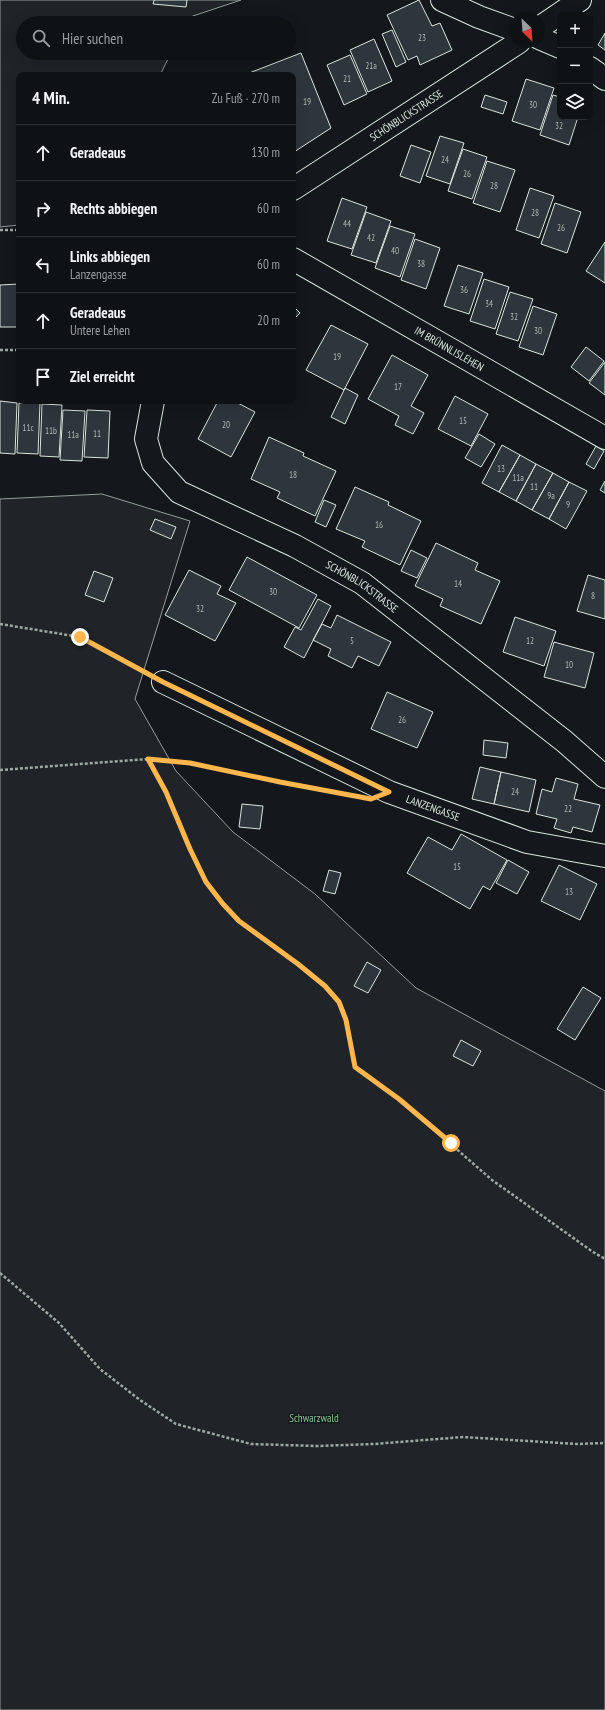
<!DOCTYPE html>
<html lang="de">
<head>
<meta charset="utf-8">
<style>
  :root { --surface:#0f1215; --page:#181b1e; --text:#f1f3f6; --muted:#9b9ea0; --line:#2f3234 }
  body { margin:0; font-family:"PT Sans Narrow",sans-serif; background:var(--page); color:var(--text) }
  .controls { position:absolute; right:12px; top:12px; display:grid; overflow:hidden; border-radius:8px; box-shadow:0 4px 16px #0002 }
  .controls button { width:36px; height:36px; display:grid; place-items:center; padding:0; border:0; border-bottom:1px solid var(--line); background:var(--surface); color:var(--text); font:20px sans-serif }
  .compass { position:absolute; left:509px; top:12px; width:36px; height:36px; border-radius:50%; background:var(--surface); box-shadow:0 4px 16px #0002; rotate:155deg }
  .stop { position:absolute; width:12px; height:12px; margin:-9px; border:3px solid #ffb74d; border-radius:50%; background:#fff }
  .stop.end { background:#ffb74d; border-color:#fff; box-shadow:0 1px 4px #0008 }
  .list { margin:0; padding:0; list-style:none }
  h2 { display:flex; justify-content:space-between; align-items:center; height:52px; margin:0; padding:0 16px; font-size:17px }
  h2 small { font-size:13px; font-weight:400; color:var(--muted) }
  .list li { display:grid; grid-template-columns:26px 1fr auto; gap:12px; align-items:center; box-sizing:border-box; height:56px; padding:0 16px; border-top:1px solid var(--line) }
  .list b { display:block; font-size:15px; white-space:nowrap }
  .list p { margin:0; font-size:13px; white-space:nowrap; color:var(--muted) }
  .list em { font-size:13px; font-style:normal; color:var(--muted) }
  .icon { flex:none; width:22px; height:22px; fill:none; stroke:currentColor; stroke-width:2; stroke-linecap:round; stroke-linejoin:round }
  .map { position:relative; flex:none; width:605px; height:1710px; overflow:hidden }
  .search { position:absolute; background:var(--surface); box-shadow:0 4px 16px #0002; left:16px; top:16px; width:280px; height:44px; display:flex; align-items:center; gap:10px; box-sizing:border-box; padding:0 14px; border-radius:22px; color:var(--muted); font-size:15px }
  .panel { position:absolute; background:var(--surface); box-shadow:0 4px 16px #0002; left:16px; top:72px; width:280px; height:332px; border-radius:8px }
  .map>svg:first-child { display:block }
</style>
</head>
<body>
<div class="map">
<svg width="605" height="1710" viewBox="0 0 605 1710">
  <rect width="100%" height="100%" fill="#14181c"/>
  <!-- green -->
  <path fill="#202428" stroke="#939e99" d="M0,0H241L190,17L187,23H23V53H171L160,75H19V225L0,227Z
    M102,494L190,521L135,699L176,771L233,832L315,894L416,988L605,1091V1710H0V499Z"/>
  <!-- building -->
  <path fill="#2c363c" stroke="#d8e6dc" d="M154,0H187L186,7L153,4Z
    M419,0L432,26L440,23L452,50L420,65L417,56L408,60L387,15Z
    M392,30L406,62L396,67L382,34Z
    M605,33V50L598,45Z
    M374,39L392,81L368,92L350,50Z
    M301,53L331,128L294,152L293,75H244Z
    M350,55L367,94L344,105L327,65Z
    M526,79L554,88L540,130L512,121Z
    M485,95L507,102L503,114L481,107Z
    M553,95L560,97V117H578L569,145L540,135Z
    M440,136L464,143L450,184L426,176Z
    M411,145L431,152L420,183L400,176Z
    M463,149L487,157L472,199L448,191Z
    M487,161L515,170L500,212L473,203Z
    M530,188L554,196L539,238L516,230Z
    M342,198L367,207L352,249L327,241Z
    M555,203L581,212L567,253L541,244Z
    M366,212L391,221L376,263L351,255Z
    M390,226L415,234L400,277L375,268Z
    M415,239L440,248L426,289L401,280Z
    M605,242V283L586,271Z
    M458,265L483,273L469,314L444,306Z
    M484,279L509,287L495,329L470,321Z
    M19,284V327H0V285Z
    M510,292L533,299L518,341L496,334Z
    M293,306L300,313L293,320Z
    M533,306L557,314L543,355L519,347Z
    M331,325L368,344L344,390L306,370Z
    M586,347L604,361L589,381L571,367Z
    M392,355L428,375L411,406L424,413L413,434L395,425L399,416L368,399Z
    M605,362V395L589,383Z
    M345,388L358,395L345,424L331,417Z
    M455,396L488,414L471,446L438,429Z
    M0,401L17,403L15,454L0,453Z
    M218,401H234L255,412L231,457L198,439Z
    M19,403H40L38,454L17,453Z
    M42,404L62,405L59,457L40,456Z
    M63,410L85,411L82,461L60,460Z
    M87,410L110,411L108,458L84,457Z
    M479,434L495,444L481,467L465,458Z
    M269,437L304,453L303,456L336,471L315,516L277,498L280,492L251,479Z
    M502,445L520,455L499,492L482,483Z
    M596,446L604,451L594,469L586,464Z
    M520,455L536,464L516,501L499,492Z
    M536,464L553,473L532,510L516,501Z
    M553,473L569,482L549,519L532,510Z
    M605,481V493L600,490Z
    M569,482L587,491L566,529L549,519Z
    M355,487L389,502L388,505L421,521L400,565L362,547L365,541L336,529Z
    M324,500L336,505L326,527L315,522Z
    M155,519L176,527L171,539L150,530Z
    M436,543L478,563L475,570L500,581L481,624L440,606L443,599L415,586Z
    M411,550L427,558L417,578L401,571Z
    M247,557L317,595L299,628L229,590Z
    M189,570L221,586L217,594L236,603L215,641L165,615Z
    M94,571L113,578L104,602L85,595Z
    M588,575L605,580V619L577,611Z
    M318,599L331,606L304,658L284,647L295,627L301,630Z
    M337,615L391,642L379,666L358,656L352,668L328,656L331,649L313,640L322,624L331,628Z
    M515,617L556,631L544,666L503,652Z
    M554,642L594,653L585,688L544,677Z
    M387,692L433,712L417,748L371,729Z
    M484,740L508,743L506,758L483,755Z
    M480,767L501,772L494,804L472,799Z
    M501,772L536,780L529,812L494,804Z
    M556,778L578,784L574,799L600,805L592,832L573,827L571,833L554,828L557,819L536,814L542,789L552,792Z
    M242,804L263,806L260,829L239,827Z
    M461,834L507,860L490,890L483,886L470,909L407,873L428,837L452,850Z
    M508,860L529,872L517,894L496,883Z
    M559,865L597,884L580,920L541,901Z
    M329,870L341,873L335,894L323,891Z
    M367,962L381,970L368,993L354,986Z
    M583,987L601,998L575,1040L557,1029Z
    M461,1040L481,1051L473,1066L453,1056Z"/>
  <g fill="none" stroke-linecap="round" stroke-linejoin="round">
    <!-- minor casing -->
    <g stroke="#d8e6dc" stroke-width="24">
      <g id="minor">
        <path d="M442,0L479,17L515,30"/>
        <path d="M539,28L580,0"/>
        <path d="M539,38L560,47"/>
        <path d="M590,68L605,79"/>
        <path id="s1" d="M293,189L519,42"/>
        <path id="s2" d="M293,259L605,438"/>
        <path id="s3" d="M153,401L146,439L153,463L179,492L295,546L362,583L564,741L605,777"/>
        <path id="s4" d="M163,682L389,792L527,842L605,856"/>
      </g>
    </g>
    <!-- path -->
    <path stroke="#9da8a2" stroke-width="2.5" stroke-dasharray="3 2" stroke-linecap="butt" d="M0,230H19
      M0,350H19
      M0,624L80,637L142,671
      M148,759C154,770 161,782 167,794C184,831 196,872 223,904C248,934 286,953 315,978C323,985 334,993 339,1002C349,1018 351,1048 355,1067L399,1099L492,1180L593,1252L605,1259
      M0,770L148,759L190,763L330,792
      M0,1273L59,1323L100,1369L140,1400L176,1424L251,1444L317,1446L374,1444L463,1437L577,1444L605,1443"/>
    <!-- minor -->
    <use href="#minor" stroke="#14181c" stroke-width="22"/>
  </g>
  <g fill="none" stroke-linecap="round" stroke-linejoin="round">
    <!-- route -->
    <path stroke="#ffb74d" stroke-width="5" d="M80,637L163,682L389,792L371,799L280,782L190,763L148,759L166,792L190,849L206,882L223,904L239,921L298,964L325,986L339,1002L346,1020L355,1067L399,1099L451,1143"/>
  </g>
  <g text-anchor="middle" stroke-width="3" stroke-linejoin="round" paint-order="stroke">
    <!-- number labels -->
    <g font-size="9" fill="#adbab4">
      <text x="422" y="41">23</text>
      <text x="371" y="69">21a</text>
      <text x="347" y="82">21</text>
      <text x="307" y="105">19</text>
      <text x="533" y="108">30</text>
      <text x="559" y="129">32</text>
      <text x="445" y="163">24</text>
      <text x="467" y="177">26</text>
      <text x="494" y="189">28</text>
      <text x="535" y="216">28</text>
      <text x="347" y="227">44</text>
      <text x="561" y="231">26</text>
      <text x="371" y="241">42</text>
      <text x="395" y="254">40</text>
      <text x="421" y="267">38</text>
      <text x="464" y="293">36</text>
      <text x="489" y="307">34</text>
      <text x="514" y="320">32</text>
      <text x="538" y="334">30</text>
      <text x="337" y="360">19</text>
      <text x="398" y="390">17</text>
      <text x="463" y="424">15</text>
      <text x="226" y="428">20</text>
      <text x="28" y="431">11c</text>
      <text x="51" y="434">11b</text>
      <text x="97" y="437">11</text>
      <text x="73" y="438">11a</text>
      <text x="501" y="472">13</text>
      <text x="293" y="478">18</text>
      <text x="518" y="481">11a</text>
      <text x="534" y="490">11</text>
      <text x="551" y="499">9a</text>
      <text x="568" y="508">9</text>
      <text x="379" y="528">16</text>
      <text x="458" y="587">14</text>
      <text x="273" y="595">30</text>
      <text x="593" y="599">8</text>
      <text x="200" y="612">32</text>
      <text x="352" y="644">5</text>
      <text x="530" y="644">12</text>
      <text x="569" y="668">10</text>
      <text x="402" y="723">26</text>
      <text x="515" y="795">24</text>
      <text x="568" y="812">22</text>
      <text x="457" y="870">15</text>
      <text x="569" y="895">13</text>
    </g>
    <!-- street labels -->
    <g font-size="11" fill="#d8e6dc" stroke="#14181c">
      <text dy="4" stroke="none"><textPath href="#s1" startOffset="135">SCHÖNBLICKSTRASSE</textPath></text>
      <text dy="4" stroke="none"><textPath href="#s2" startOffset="180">IM BRÜNNLISLEHEN</textPath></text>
      <text dy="4" stroke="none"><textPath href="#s3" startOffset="309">SCHÖNBLICKSTRASSE</textPath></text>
      <text dy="4" stroke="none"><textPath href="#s4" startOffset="298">LANZENGASSE</textPath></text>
    </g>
    <!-- park labels -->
    <g font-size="11" fill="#8ac095" stroke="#14181c">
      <text x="314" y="1422">Schwarzwald</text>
    </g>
  </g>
</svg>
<div class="controls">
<button>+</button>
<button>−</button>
<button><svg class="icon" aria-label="layers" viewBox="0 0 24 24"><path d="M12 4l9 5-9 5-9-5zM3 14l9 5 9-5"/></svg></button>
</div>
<svg class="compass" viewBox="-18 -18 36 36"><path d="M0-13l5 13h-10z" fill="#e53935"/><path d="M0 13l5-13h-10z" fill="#9b9ea0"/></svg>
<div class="stop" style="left:451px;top:1143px"></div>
<div class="stop end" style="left:80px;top:637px"></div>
<div class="search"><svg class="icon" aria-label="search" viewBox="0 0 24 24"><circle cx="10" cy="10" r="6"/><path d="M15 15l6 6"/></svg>Hier suchen</div>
<section class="panel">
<h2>4 Min.<small>Zu Fuß · 270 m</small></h2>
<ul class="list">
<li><svg class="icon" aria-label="ahead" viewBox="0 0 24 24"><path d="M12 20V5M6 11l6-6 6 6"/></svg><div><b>Geradeaus</b></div><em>130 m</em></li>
<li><svg class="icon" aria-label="right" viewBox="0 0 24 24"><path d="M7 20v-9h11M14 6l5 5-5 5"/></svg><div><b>Rechts abbiegen</b></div><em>60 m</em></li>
<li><svg class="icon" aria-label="left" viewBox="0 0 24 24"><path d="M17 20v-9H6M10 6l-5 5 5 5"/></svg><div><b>Links abbiegen</b><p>Lanzengasse</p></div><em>60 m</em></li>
<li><svg class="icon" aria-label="ahead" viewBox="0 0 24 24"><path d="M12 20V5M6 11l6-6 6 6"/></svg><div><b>Geradeaus</b><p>Untere Lehen</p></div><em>20 m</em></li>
<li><svg class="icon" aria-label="arrive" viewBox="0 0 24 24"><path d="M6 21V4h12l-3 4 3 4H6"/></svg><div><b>Ziel erreicht</b></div></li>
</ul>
</section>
</div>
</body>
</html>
